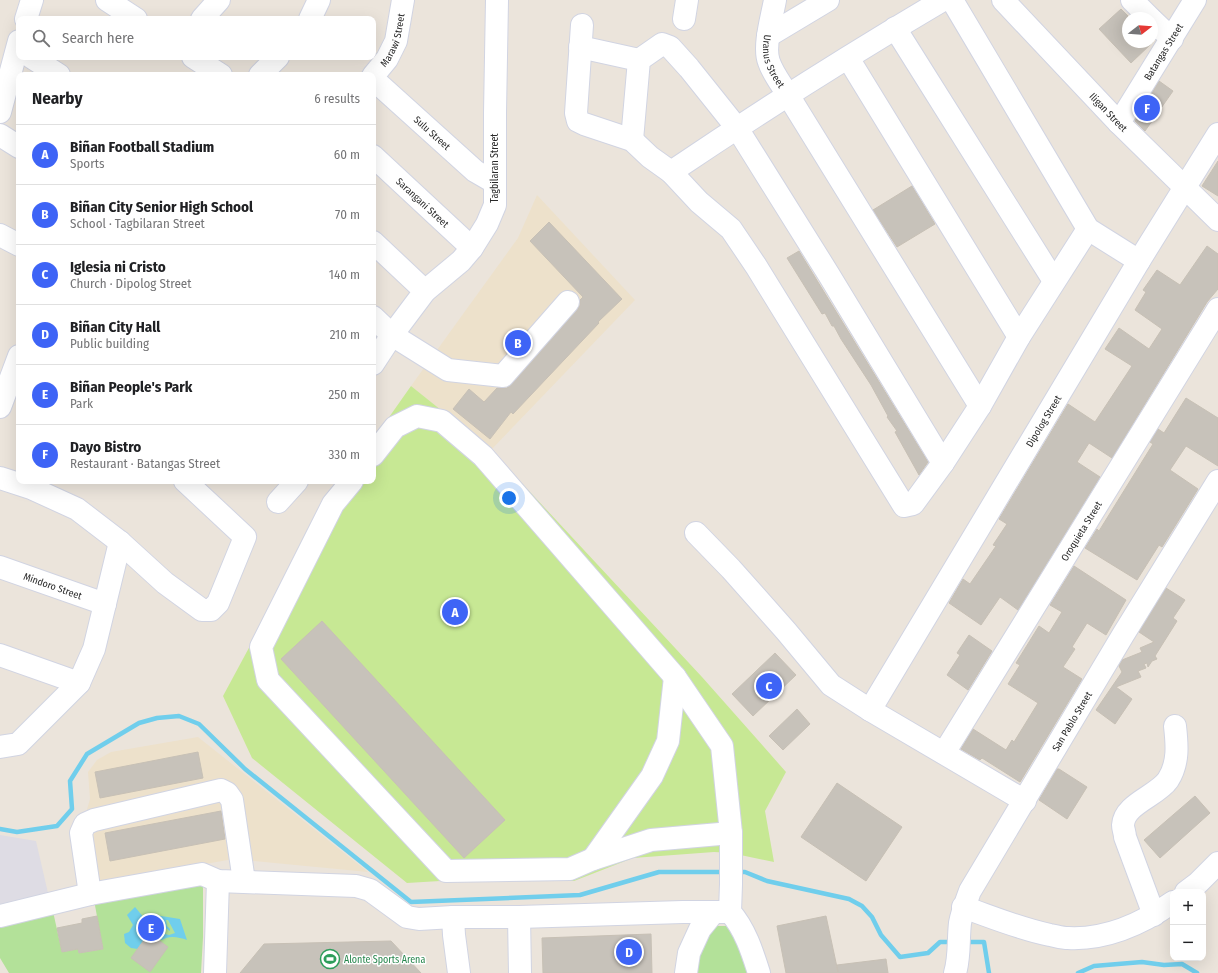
<!DOCTYPE html>
<html lang="en">
<head>
<meta charset="utf-8">
<style>
  :root { --surface:#fff; --page:#f2f2f2; --text:#202124; --muted:#757577; --line:#e0e0e0; --accent:#3e64f6 }
  body { margin:0; font-family:"Fira Sans Condensed",sans-serif; background:var(--page); color:var(--text) }
  .controls { position:absolute; right:12px; bottom:12px; display:grid; overflow:hidden; border-radius:8px; box-shadow:0 4px 16px #0002 }
  .controls button { width:36px; height:36px; display:grid; place-items:center; padding:0; border:0; border-bottom:1px solid var(--line); background:var(--surface); color:var(--text); font:20px sans-serif }
  .compass { position:absolute; left:1122px; top:12px; width:36px; height:36px; border-radius:50%; background:var(--surface); box-shadow:0 4px 16px #0002; rotate:73deg }
  .you { position:absolute; left:509px; top:498px; width:14px; height:14px; margin:-10px; border:3px solid #fff; border-radius:50%; background:#1a73e8; box-shadow:0 0 0 6px #1a73e833 }
  .badge { display:grid; place-items:center; width:26px; height:26px; border-radius:50%; background:var(--accent); color:#fff; font-size:13px; font-weight:700 }
  .pin { position:absolute; translate:-50% -50%; border:2px solid #fff; box-shadow:0 1px 4px #0006 }
  .list { margin:0; padding:0; list-style:none }
  h2 { display:flex; justify-content:space-between; align-items:center; height:52px; margin:0; padding:0 16px; font-size:17px }
  h2 small { font-size:13px; font-weight:400; color:var(--muted) }
  .list li { display:grid; grid-template-columns:26px 1fr auto; gap:12px; align-items:center; box-sizing:border-box; height:60px; padding:0 16px; border-top:1px solid var(--line) }
  .list b { display:block; font-size:15px; white-space:nowrap }
  .list p { margin:0; font-size:13px; white-space:nowrap; color:var(--muted) }
  .list em { font-size:13px; font-style:normal; color:var(--muted) }
  .icon { flex:none; width:22px; height:22px; fill:none; stroke:currentColor; stroke-width:2; stroke-linecap:round; stroke-linejoin:round }
  .map { position:relative; flex:none; width:1218px; height:973px; overflow:hidden }
  .search { position:absolute; background:var(--surface); box-shadow:0 4px 16px #0002; left:16px; top:16px; width:360px; height:44px; display:flex; align-items:center; gap:10px; box-sizing:border-box; padding:0 14px; border-radius:8px; color:var(--muted); font-size:15px }
  .panel { position:absolute; background:var(--surface); box-shadow:0 4px 16px #0002; left:16px; top:72px; width:360px; height:412px; border-radius:8px }
  .map>svg:first-child { display:block }
</style>
</head>
<body>
<div class="map">
<svg width="1218" height="973" viewBox="0 0 1218 973">
  <rect width="100%" height="100%" fill="#ebe4db"/>
  <!-- industrial -->
  <path fill="#dedce4" d="M0,835L36,841L48,893L0,904Z"/>
  <!-- education -->
  <path fill="#ede1cb" d="M537,195L635,300L491,450L411,386L518,238Z
    M198,737L368,872L233,859L84,886L86,813L90,799L88,772L97,760L111,752Z"/>
  <!-- green -->
  <path fill="#b3e199" d="M203,881V937L201,973H9L0,958V920L52,907L62,952L78,949L79,953L103,949L94,900Z
    M717,926H727L735,936L747,973H696C700,955 703,939 717,926Z"/>
  <!-- pitch -->
  <path fill="#c7e894" d="M411,386L491,450L702,677L786,772L765,811L774,862L731,853L714,852L633,858L574,881H440L407,883L252,758L223,696L292,568L344,481H373V440Z"/>
  <!-- water -->
  <path fill="#70ceec" fill-rule="evenodd" d="M135,907L145,919L155,915L180,919L187,940C179,937 169,935 162,940L156,938L149,933L138,949L131,948L125,943L124,934L129,932L133,925L127,915ZM150,920L157,923L161,927L163,926L170,931V929L167,926L166,920H168L175,933L169,935L165,934L163,931L159,933L149,922Z"/>
  <g fill="none" stroke-linecap="round" stroke-linejoin="round">
    <!-- stream -->
    <path stroke="#70ceec" stroke-width="4.5" d="M0,829L17,832L57,826L72,809L70,781L87,754L139,723L157,718L179,716L199,724L245,769L411,902L580,895L659,872H726
      M737,872H745L767,881L849,899L862,906L872,917L881,935L900,957L928,953L940,942H952
      M964,942H984L989,973
      M1078,973L1094,966L1142,962L1164,965L1182,964L1197,973"/>
  </g>
  <!-- building -->
  <path fill="#c7c2ba" stroke="#c7c0b5" d="M1121,9L1128,16V42H1153L1131,63L1099,29Z
    M1159,81L1173,91L1145,131L1135,121Z
    M1218,161V196L1202,186Z
    M912,186L935,224L897,247L873,210Z
    M549,222L622,299L598,322L599,323L513,414L511,412L490,439L453,409L469,389L484,402L497,388H507L512,384L577,310L580,305V300L583,297L530,241Z
    M1207,246L1218,254V289L1207,302L1112,458L1089,443L1077,462L1100,477L1018,610L1000,597L981,625L949,603L963,579L970,584L996,546L993,545L1007,524L999,519L1068,404L1095,422L1132,366L1105,349L1119,328L1149,349L1162,329L1135,310L1146,292L1143,290L1157,270L1180,285Z
    M799,251L928,462L919,475L895,432L897,431L887,417L888,416L871,385L841,339L834,326H832L825,313L822,314L787,258Z
    M1186,398L1218,418V466L1186,446L1170,470L1198,489L1162,547L1159,545L1137,580L1085,548L1097,529L1099,531L1153,444L1150,442L1158,429L1164,433Z
    M1074,566L1126,600L1106,635L1087,623L1072,647L1075,649L1063,667L1082,679L1020,782L982,758L980,760L961,749L973,729L1006,750L1012,740L1014,742L1038,703L1008,684L1020,665L1016,663L1039,626L1049,633L1062,612L1050,605Z
    M1166,588L1185,600L1173,618L1177,621L1155,656L1157,659L1152,661L1148,667L1147,663L1144,664L1146,668L1138,671L1141,677L1116,687L1132,699L1115,724L1096,710L1122,672L1119,666L1122,660L1142,652L1140,648L1154,642L1139,632Z
    M322,621L505,820L464,858L281,659Z
    M969,635L992,651L968,690L947,675L960,655L957,653Z
    M775,653L796,675L753,716L732,694Z
    M797,709L810,724L783,750L769,736Z
    M198,752L203,778L100,798L95,772Z
    M1057,769H1059L1087,787L1067,819L1039,800Z
    M837,783L902,827L866,881L801,837Z
    M1195,796L1210,813L1160,858L1144,840Z
    M221,811L225,839L110,861L105,833Z
    M97,916L103,949L79,953L78,949L62,952L57,928L82,923V919Z
    M826,916L838,972L837,965L886,959L888,973H786L777,926Z
    M149,933L168,947L150,972L131,958Z
    M651,934L652,973H543L542,938Z
    M391,941L421,973H240L264,944Z"/>
  <g fill="none" stroke-linecap="round" stroke-linejoin="round">
    <!-- minor casing -->
    <g stroke="#d1d4e2" stroke-width="24">
      <g id="minor">
        <path d="M107,0L136,19"/>
        <path id="s1" d="M775,0C772,17 763,47 769,62C773,74 782,85 788,95L980,406"/>
        <path d="M952,0L1088,229L1139,261"/>
        <path id="s2" d="M1003,0L1119,123L1218,220"/>
        <path d="M1132,0L1150,18"/>
        <path d="M26,19L32,0"/>
        <path d="M202,19L219,0"/>
        <path d="M310,19L319,0"/>
        <path d="M684,19L687,0"/>
        <path d="M1152,20L1172,39"/>
        <path d="M582,25L576,113L578,121L584,124L632,140L650,157L671,172L699,202L731,229L756,266L904,506L913,504L943,463L980,406L1019,337L1088,229"/>
        <path d="M895,28L1054,281"/>
        <path d="M768,36L828,0"/>
        <path d="M580,47L639,60"/>
        <path d="M31,57L59,75"/>
        <path d="M193,57L221,75"/>
        <path d="M848,58L1019,337"/>
        <path d="M260,75L278,57"/>
        <path id="s3" d="M373,76L387,59L396,41L403,0"/>
        <path id="s4" d="M373,79L475,171L494,182"/>
        <path d="M0,112L19,41"/>
        <path id="s5" d="M1119,123L1195,0"/>
        <path d="M0,135L19,147"/>
        <path d="M632,140L639,60L662,44L670,47L689,68L737,128L829,275L943,463"/>
        <path id="s6" d="M373,156L472,248"/>
        <path d="M671,172C760,112 851,54 943,0"/>
        <path d="M0,235L19,245"/>
        <path d="M373,242L425,291"/>
        <path d="M373,317L392,335L448,370L503,376L568,302"/>
        <path d="M373,364L392,335L425,291L461,261L472,248L487,224L495,205V113L497,0"/>
        <path d="M0,407L19,356"/>
        <path d="M373,455L395,427L417,416L442,421L483,456L675,677L722,746L731,833V884L730,912C745,929 752,951 759,973"/>
        <path d="M0,478L31,488L77,509L120,542L165,583L202,610H211L218,603L245,537L185,481"/>
        <path d="M352,481L333,504L261,647L268,680L446,871L570,869L593,859L651,840L731,833"/>
        <path d="M278,502L297,481"/>
        <path d="M696,533L731,569L786,631L831,685L870,710L1025,801"/>
        <path id="s7" d="M0,567L105,604"/>
        <path d="M0,655L79,683"/>
        <path id="s8" d="M870,710L1139,261L1218,134"/>
        <path d="M0,747L18,744L79,683L94,649L120,542"/>
        <path id="s9" d="M944,753L1218,309"/>
        <path d="M593,859L652,776L668,741L675,677"/>
        <path d="M1186,892L1198,883L1218,863"/>
        <path d="M90,894L81,833L85,824L94,820L221,790L227,793L232,800L244,881"/>
        <path d="M963,907C992,917 1020,929 1050,935C1056,936 1062,938 1068,938C1106,940 1143,923 1173,902"/>
        <path d="M1154,915L1125,837C1125,833 1123,829 1123,825C1124,804 1157,796 1168,780C1179,763 1177,744 1175,726"/>
        <path d="M0,916L90,894L202,874L218,881L356,886L370,890L407,917L419,919L453,917H519L683,912H730"/>
        <path d="M453,917L454,935L459,973"/>
        <path d="M519,917L520,973"/>
        <path d="M215,973L218,881"/>
        <path d="M686,973L689,953L700,929L713,913"/>
        <path id="s10" d="M955,973C960,957 958,940 960,923C962,912 966,902 970,891L1123,635L1218,481"/>
      </g>
    </g>
    <!-- minor -->
    <use href="#minor" stroke="#fff" stroke-width="22"/>
  </g>
  <!-- icons -->
  <defs>
    <g id="stadium-ring" transform="scale(1)"><circle r="9.5" fill="#fff" stroke="#2e9e5b" stroke-width="1.5"/><path d="M0-5a6.5 5 0 1 0 0 10a6.5 5 0 1 0 0-10ZM-3.5-1.8h7v3.6h-7Z" fill="#2e9e5b"/></g>
  </defs>
  <g fill-rule="evenodd">
    <use href="#stadium-ring" x="330" y="959"/>
  </g>
  <g text-anchor="middle" stroke-width="3" stroke-linejoin="round" paint-order="stroke">
    <!-- street labels -->
    <g font-size="10" fill="#292929" stroke="#fff">
      <text dy="4" stroke="none"><textPath href="#s3" startOffset="42">Marawi Street</textPath></text>
      <text dy="4" stroke="none"><textPath href="#s5" startOffset="84">Batangas Street</textPath></text>
      <text dy="4" stroke="none"><textPath href="#s1" startOffset="63">Uranus Street</textPath></text>
      <text dy="4" stroke="none"><textPath href="#s2" startOffset="154">Iligan Street</textPath></text>
      <text dy="4" stroke="none"><textPath href="#s4" startOffset="80">Sulu Street</textPath></text>
      <text transform="translate(494 168) rotate(-90)" y="4">Tagbilaran Street</text>
      <text dy="4" stroke="none"><textPath href="#s6" startOffset="68">Sarangani Street</textPath></text>
      <text dy="4" stroke="none"><textPath href="#s8" startOffset="337">Dipolog Street</textPath></text>
      <text dy="4" stroke="none"><textPath href="#s9" startOffset="261">Oroquieta Street</textPath></text>
      <text dy="4" stroke="none"><textPath href="#s7" startOffset="56">Mindoro Street</textPath></text>
      <text dy="4" stroke="none"><textPath href="#s10" startOffset="282">San Pablo Street</textPath></text>
    </g>
    <!-- leisure labels -->
    <g font-size="10" fill="#27864d" stroke="#fff" text-anchor="start">
      <text x="344" y="963">Alonte Sports Arena</text>
    </g>
  </g>
</svg>
<div class="controls">
<button>+</button>
<button>−</button>
</div>
<svg class="compass" viewBox="-18 -18 36 36"><path d="M0-13l5 13h-10z" fill="#e53935"/><path d="M0 13l5-13h-10z" fill="#757577"/></svg>
<div class="you"></div>
<div class="pin badge" style="left:455px;top:612px">A</div>
<div class="pin badge" style="left:518px;top:343px">B</div>
<div class="pin badge" style="left:769px;top:686px">C</div>
<div class="pin badge" style="left:629px;top:952px">D</div>
<div class="pin badge" style="left:151px;top:928px">E</div>
<div class="pin badge" style="left:1147px;top:108px">F</div>
<div class="search"><svg class="icon" aria-label="search" viewBox="0 0 24 24"><circle cx="10" cy="10" r="6"/><path d="M15 15l6 6"/></svg>Search here</div>
<section class="panel">
<h2>Nearby<small>6 results</small></h2>
<ul class="list">
<li><span class="badge">A</span><div><b>Biñan Football Stadium</b><p>Sports</p></div><em>60 m</em></li>
<li><span class="badge">B</span><div><b>Biñan City Senior High School</b><p>School · Tagbilaran Street</p></div><em>70 m</em></li>
<li><span class="badge">C</span><div><b>Iglesia ni Cristo</b><p>Church · Dipolog Street</p></div><em>140 m</em></li>
<li><span class="badge">D</span><div><b>Biñan City Hall</b><p>Public building</p></div><em>210 m</em></li>
<li><span class="badge">E</span><div><b>Biñan People's Park</b><p>Park</p></div><em>250 m</em></li>
<li><span class="badge">F</span><div><b>Dayo Bistro</b><p>Restaurant · Batangas Street</p></div><em>330 m</em></li>
</ul>
</section>
</div>
</body>
</html>
